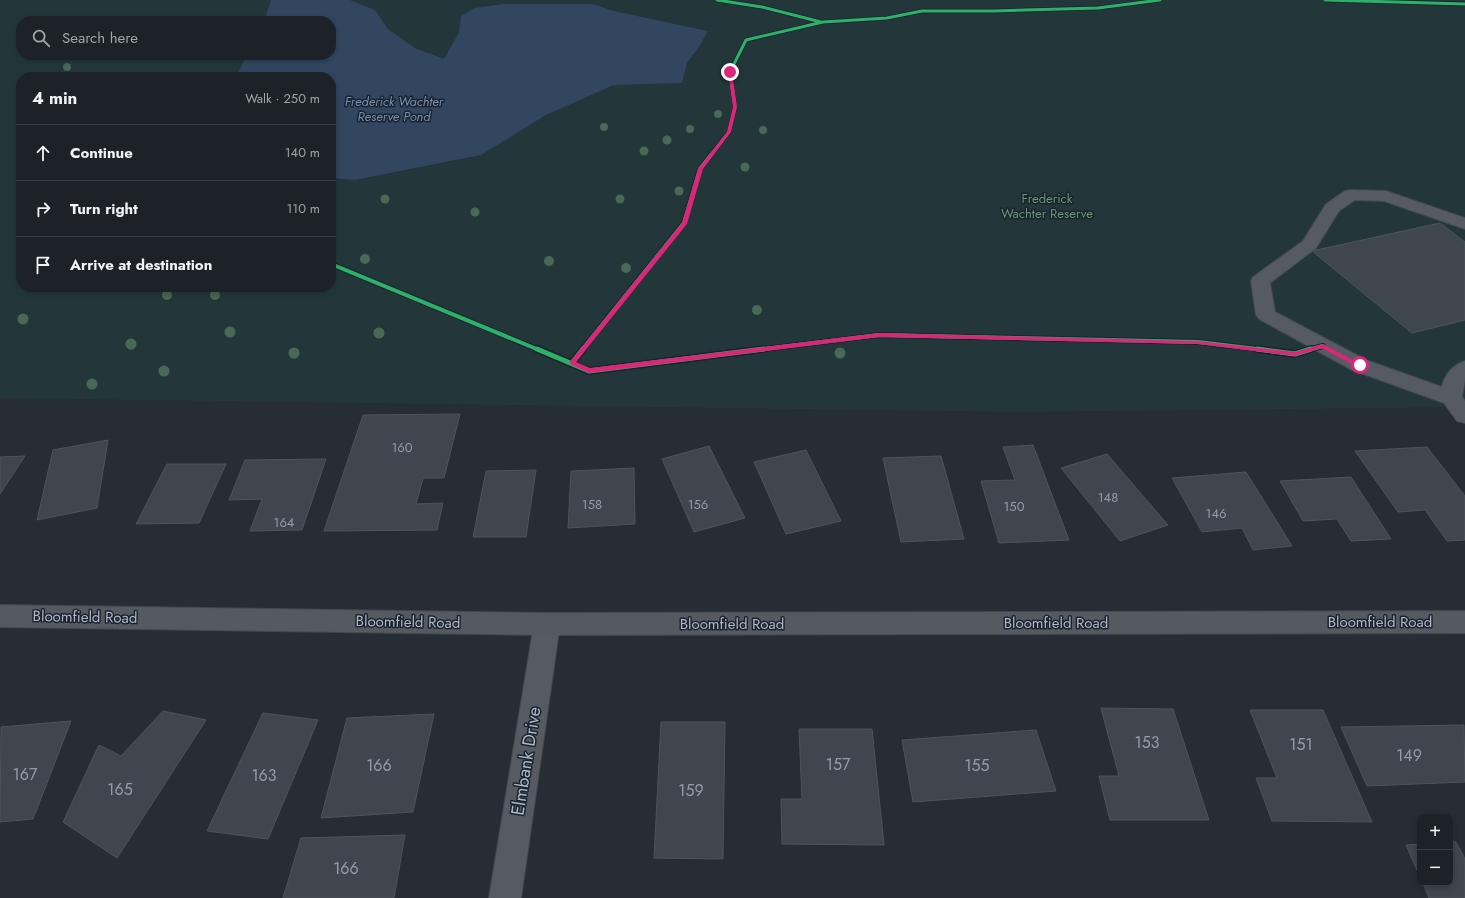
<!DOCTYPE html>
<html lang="en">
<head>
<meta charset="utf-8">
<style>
  :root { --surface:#1c2227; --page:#252a2f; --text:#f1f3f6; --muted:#a0a4a7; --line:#3a3f44 }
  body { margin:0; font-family:Jost,sans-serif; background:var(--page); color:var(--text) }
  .controls { position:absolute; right:12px; bottom:12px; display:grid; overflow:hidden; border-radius:8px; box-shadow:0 2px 6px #0003 }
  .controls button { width:36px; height:36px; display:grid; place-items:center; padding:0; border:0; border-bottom:1px solid var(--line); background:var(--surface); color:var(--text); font:20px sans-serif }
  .stop { position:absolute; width:12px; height:12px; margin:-9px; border:3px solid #db2777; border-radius:50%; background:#fff }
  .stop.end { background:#db2777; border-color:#fff; box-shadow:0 1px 4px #0008 }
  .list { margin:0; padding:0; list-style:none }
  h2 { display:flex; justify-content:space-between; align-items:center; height:52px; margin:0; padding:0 16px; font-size:17px }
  h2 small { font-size:13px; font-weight:400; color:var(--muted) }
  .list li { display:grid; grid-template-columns:26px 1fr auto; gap:12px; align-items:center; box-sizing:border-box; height:56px; padding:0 16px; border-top:1px solid var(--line) }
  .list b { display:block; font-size:15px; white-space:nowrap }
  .list em { font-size:13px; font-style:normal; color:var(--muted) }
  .icon { flex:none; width:22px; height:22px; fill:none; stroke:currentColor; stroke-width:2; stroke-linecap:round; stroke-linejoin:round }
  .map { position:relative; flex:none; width:1465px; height:898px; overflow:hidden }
  .search { position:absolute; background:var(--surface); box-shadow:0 2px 6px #0003; left:16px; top:16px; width:320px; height:44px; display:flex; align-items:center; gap:10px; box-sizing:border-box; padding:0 14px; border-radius:16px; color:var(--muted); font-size:15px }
  .panel { position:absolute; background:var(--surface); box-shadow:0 2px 6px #0003; left:16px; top:72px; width:320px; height:220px; border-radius:16px }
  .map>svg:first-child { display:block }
</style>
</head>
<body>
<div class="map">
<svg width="1465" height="898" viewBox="0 0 1465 898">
  <rect width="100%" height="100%" fill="#262d34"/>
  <!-- green -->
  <path fill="#23373a" d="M0,0H271L264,21H21V55H247L236,77H21V287H331V178L355,180L481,155L546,115L614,85L682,83L687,63L699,47L708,31L614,11L593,4H503L474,8L461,16L459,32L444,59L415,48L388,29L375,10L350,0H1465V407L1019,412L0,398Z"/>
  <!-- water -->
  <path fill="#32465f" d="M271,0H350L375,10L388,29L415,48L444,59L459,32L461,16L474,8L503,4H593L614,11L708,31L699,47L687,63L682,83L614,85L546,115L481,155L355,180L331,178V77H236L247,55H331V21H264Z"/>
  <!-- building -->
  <path fill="#40464d" stroke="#4e545c" d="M1440,223L1465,242V320L1412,333L1312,251Z
    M460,414L444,478H423L416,504L443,503L437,530L324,531L363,415Z
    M108,440L97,508L37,520L53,450Z
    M1033,445L1069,540L999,543L981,481L1015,480L1003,447Z
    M709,446L745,518L694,532L662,459Z
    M1427,447L1465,496V540L1447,541L1425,510L1398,512L1355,451Z
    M806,450L841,521L786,534L754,462Z
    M1107,454L1168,525L1120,541L1061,468Z
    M25,456L0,494V457Z
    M941,456L964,539L901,542L883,458Z
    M326,459L302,530L250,531L262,499L229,500L245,460Z
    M167,464H226L199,523L136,524Z
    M634,468L635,524L568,528L571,471Z
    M536,470L526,537H473L486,471Z
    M1246,472L1292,546L1253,550L1242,528L1202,532L1172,478Z
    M1351,477L1391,539L1351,541L1337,519L1303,521L1280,481Z
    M1101,708L1173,709L1209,820H1110L1099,776H1119Z
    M1250,710H1323L1372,822L1272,821L1256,778H1277Z
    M163,711L206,720L117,858L63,822L99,745L121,756Z
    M263,713L318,720L268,839L207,831Z
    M434,714L413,812L321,818L347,718Z
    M71,721L33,819L0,822L1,727Z
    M661,722H725L723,859L654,858Z
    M1464,725L1465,782L1367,786L1341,727Z
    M799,729H872L884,845L782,844L781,799H802Z
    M1036,730L1056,791L913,802L902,740Z
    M405,835L394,898H283L301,838Z
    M1450,842H1456L1465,859V898H1429L1423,883H1450Z
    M1420,844V877L1406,845Z"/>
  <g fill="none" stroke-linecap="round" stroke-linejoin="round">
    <!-- lane casing -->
    <g stroke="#42484d" stroke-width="2">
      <path id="lane" d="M1351,190L1386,191L1465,218V229L1384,201L1355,200L1339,211L1316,248L1270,283L1275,312L1366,360L1442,387C1444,375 1453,365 1465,361V380L1462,397L1465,401V423L1457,421L1444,403L1352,370L1259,319L1256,315L1251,281L1253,277L1303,241L1326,204L1345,191Z"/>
    </g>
    <!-- street casing -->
    <g stroke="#42484d" stroke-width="2">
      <path id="street" d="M547,613L556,616L560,624L521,898H489L534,624L538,616Z"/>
    </g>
    <!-- secondary casing -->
    <g stroke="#42484d" stroke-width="2">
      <path id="secondary" d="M0,605L547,613L1465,611V633L547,635L0,627Z"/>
    </g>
    <!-- lane -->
    <use href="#lane" fill="#565b63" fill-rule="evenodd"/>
    <!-- street -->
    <use href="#street" fill="#565b63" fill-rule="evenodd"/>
    <!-- secondary -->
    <use href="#secondary" fill="#555a61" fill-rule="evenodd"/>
    <!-- cycleway-far2 casing -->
    <g stroke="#1a232f" stroke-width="4.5">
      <path id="cycleway-far2" d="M717,0L762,7L821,22
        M1325,0L1465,4
        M710,156L729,132L735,107L730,72L746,40L823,22L887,18L922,11H994L1098,8L1160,0"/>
    </g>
    <!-- cycleway-far1 casing -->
    <g stroke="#1a232f" stroke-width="6">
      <path id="cycleway-far1" d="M331,264L539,350
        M582,350L684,223L700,169L711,155
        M756,350L879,335L1198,342L1265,350
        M1308,350L1323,346"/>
    </g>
    <!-- cycleway casing -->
    <g stroke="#1a232f" stroke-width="8">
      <path id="cycleway" d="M537,349L589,371L764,349
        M1257,349L1295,354L1311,349
        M572,363L583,349"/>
    </g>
    <!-- cycleway-far2 -->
    <use href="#cycleway-far2" stroke="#2db169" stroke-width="3"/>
    <!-- cycleway-far1 -->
    <use href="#cycleway-far1" stroke="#2db169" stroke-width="4"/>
    <!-- cycleway -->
    <use href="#cycleway" stroke="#2db169" stroke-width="5"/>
  </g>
  <!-- trees -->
  <g fill="#496855">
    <circle cx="67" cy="67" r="4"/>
    <circle cx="718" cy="114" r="4"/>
    <circle cx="604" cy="127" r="4"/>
    <circle cx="690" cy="129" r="4"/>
    <circle cx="763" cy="130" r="4"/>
    <circle cx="667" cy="140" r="4.5"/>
    <circle cx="644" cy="151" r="4.5"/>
    <circle cx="745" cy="167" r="4.5"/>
    <circle cx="679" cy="191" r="4.5"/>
    <circle cx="385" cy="199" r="4.5"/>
    <circle cx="620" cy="199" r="4.5"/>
    <circle cx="475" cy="212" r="4.5"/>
    <circle cx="365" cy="259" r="5"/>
    <circle cx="549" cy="261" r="5"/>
    <circle cx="626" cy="268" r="5"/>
    <circle cx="167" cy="295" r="5"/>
    <circle cx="215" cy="295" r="5"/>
    <circle cx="757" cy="310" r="5"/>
    <circle cx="23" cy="319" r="5.5"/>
    <circle cx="230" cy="332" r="5.5"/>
    <circle cx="379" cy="333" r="5.5"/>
    <circle cx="131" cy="344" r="5.5"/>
    <circle cx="294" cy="353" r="5.5"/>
    <circle cx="840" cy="353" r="5.5"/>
    <circle cx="164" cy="371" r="5.5"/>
    <circle cx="92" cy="384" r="5.5"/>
  </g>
  <!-- route -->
  <path fill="#db2777" d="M730,71L732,72L737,107L731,132L703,169L687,224L576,362L590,368L879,333L1198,341L1295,352L1323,344L1362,365L1357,367L1322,348L1295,356L1198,344L879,337L589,373L570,364V362L682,223L698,169L727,132L733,107L728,72Z"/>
  <g text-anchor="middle" stroke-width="3" stroke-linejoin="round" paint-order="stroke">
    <!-- far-water labels -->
    <g font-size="13" font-style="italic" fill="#7590b1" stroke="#1a232f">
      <text x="394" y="106">Frederick Wachter<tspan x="394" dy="15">Reserve Pond</tspan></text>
    </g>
    <!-- far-park labels -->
    <g font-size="13" fill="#659970" stroke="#1a232f">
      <text x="1047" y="203">Frederick<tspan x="1047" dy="15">Wachter Reserve</tspan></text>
    </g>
    <!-- number labels -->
    <g font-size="13" fill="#939ca8">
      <text x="402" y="452">160</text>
      <text x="1108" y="502">148</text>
      <text x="592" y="509">158</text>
      <text x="698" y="509">156</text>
      <text x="1014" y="511">150</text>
      <text x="1216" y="518">146</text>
      <text x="284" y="527">164</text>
    </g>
    <!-- street labels -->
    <g font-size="15" fill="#afb9c7" stroke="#1a232f">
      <text transform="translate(85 617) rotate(1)" y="5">Bloomfield Road</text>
      <text transform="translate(408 622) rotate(1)" y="5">Bloomfield Road</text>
      <text x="1380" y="627">Bloomfield Road</text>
      <text x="1056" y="628">Bloomfield Road</text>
      <text x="732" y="629">Bloomfield Road</text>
    </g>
    <!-- near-number labels -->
    <g font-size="16" fill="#939ca8">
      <text x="1147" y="748">153</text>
      <text x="1301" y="750">151</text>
      <text x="1409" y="761">149</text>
      <text x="838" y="770">157</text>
      <text x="379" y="771">166</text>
      <text x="977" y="771">155</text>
      <text x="25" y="780">167</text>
      <text x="264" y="781">163</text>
      <text x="120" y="795">165</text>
      <text x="691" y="796">159</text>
      <text x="346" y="874">166</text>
    </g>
    <!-- near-street labels -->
    <g font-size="18" fill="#afb9c7" stroke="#1a232f">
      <text transform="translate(526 761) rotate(-81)" y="6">Elmbank Drive</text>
    </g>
  </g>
</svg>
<div class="controls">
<button>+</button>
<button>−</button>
</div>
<div class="stop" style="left:1360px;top:365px"></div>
<div class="stop end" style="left:730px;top:72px"></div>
<div class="search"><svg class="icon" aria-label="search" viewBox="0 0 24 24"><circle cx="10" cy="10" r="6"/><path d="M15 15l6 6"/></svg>Search here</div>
<section class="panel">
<h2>4 min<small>Walk · 250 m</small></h2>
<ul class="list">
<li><svg class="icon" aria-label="ahead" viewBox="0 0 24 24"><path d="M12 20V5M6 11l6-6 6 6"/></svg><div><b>Continue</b></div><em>140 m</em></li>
<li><svg class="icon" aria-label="right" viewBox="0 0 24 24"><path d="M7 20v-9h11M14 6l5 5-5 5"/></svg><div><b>Turn right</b></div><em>110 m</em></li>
<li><svg class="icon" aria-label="arrive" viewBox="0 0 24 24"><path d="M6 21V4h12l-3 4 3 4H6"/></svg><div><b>Arrive at destination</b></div></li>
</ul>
</section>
</div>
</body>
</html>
